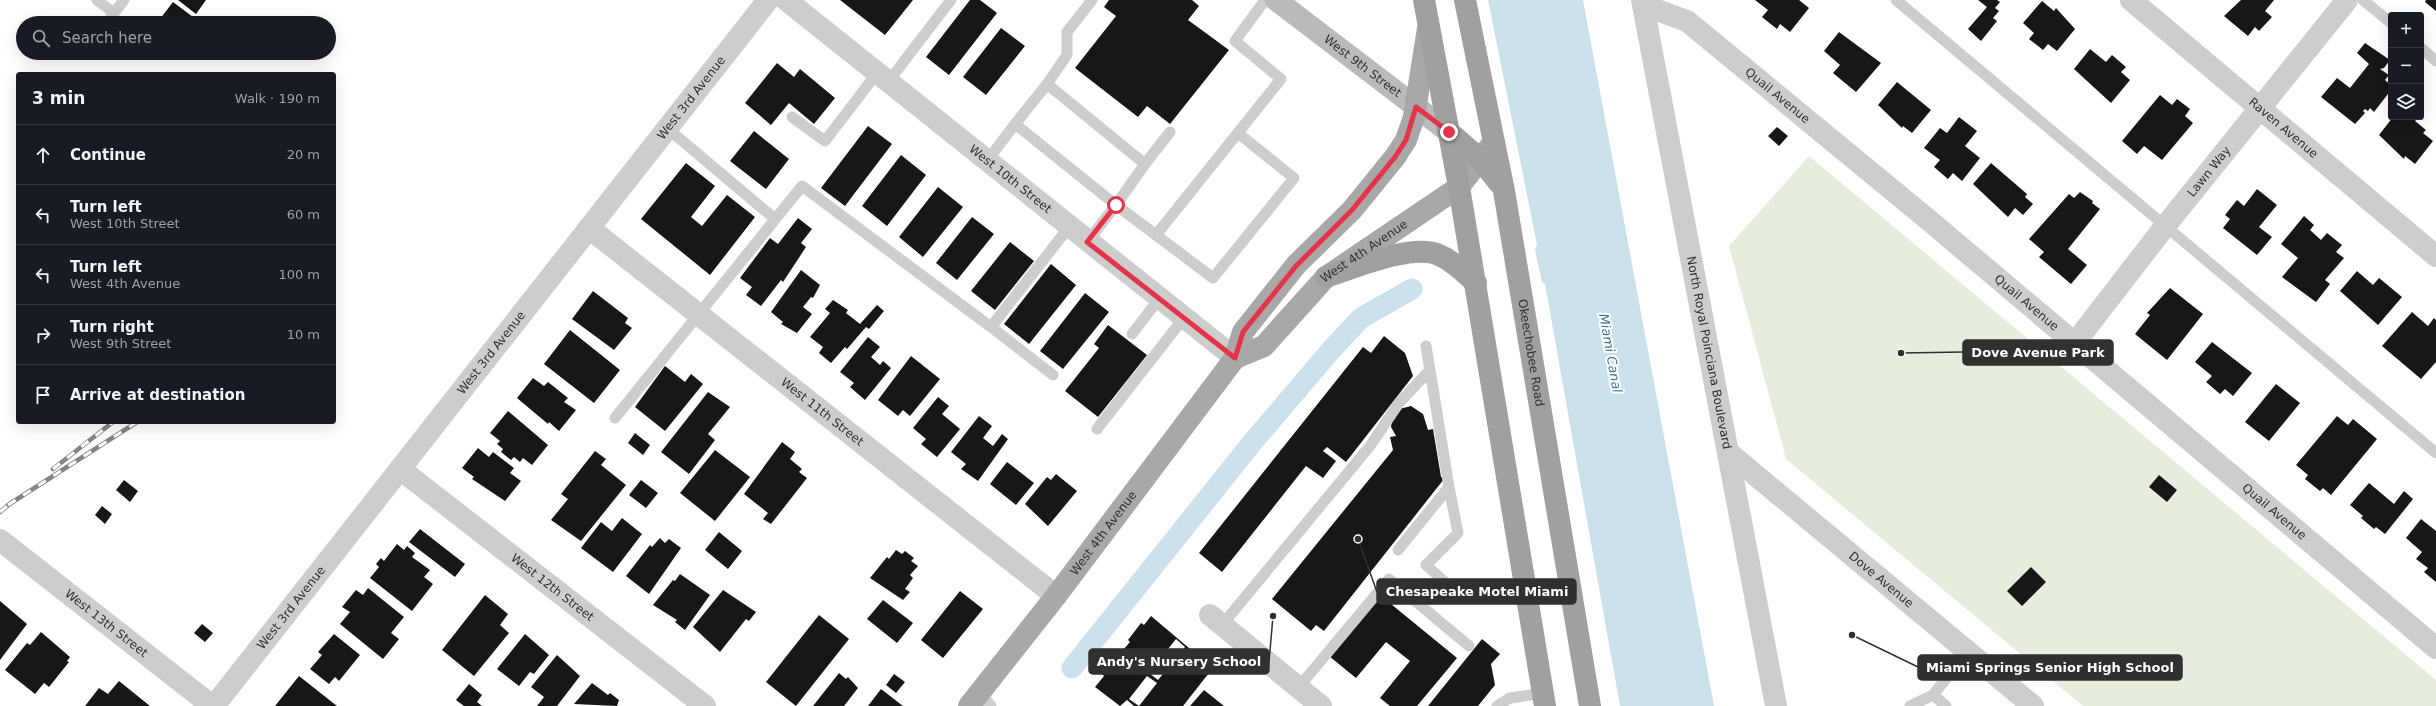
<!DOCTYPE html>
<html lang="en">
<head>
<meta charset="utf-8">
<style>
  :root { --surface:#171b24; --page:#242831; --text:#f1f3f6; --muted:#9ea1a6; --line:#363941 }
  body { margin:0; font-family:"DejaVu Sans",sans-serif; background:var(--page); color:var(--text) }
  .controls { position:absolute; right:12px; top:12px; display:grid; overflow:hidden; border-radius:4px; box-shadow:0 4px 16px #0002 }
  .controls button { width:36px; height:36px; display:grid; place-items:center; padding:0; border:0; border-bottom:1px solid var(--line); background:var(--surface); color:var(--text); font:20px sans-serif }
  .stop { position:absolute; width:12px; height:12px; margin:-9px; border:3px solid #e5334a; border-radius:50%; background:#fff }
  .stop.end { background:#e5334a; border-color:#fff; box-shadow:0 1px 4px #0008 }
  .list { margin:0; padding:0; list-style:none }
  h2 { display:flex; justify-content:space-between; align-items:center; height:52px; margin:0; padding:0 16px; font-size:17px }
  h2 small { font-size:13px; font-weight:400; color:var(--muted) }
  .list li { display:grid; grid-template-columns:26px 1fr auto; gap:12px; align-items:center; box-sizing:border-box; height:60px; padding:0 16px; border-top:1px solid var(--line) }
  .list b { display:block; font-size:15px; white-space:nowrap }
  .list p { margin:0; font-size:13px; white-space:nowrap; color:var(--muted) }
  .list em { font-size:13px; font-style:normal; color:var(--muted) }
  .icon { flex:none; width:22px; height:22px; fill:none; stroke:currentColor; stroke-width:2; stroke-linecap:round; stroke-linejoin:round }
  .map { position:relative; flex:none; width:2436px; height:706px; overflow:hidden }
  .search { position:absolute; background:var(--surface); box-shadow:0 4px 16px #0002; left:16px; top:16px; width:320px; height:44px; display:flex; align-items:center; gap:10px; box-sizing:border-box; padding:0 14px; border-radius:22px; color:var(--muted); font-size:15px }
  .panel { position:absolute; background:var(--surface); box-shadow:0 4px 16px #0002; left:16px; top:72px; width:320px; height:352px; border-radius:4px }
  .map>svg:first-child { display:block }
</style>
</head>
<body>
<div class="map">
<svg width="2436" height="706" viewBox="0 0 2436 706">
  <rect width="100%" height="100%" fill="#fff"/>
  <!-- green -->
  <path fill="#e6edde" d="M1809,156L2436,680V706H2083L1786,459L1729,246Z"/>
  <!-- water -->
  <path fill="#cae1ec" d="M1488,0H1583L1714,706H1620L1545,284L1542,282L1535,250L1537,245Z"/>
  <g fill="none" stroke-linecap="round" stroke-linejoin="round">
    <!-- canal -->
    <path stroke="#cae1ec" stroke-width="21" d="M1072,668L1251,444L1332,349L1361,318L1412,289"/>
  </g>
  <!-- building -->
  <path fill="#171717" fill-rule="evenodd" d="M178,0H206L196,14Z
    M840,0H913L885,35Z
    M970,0H980L997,13L949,75L926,57Z
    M1109,0H1192L1199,6L1188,20L1229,50L1170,124L1147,106L1138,117L1075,68L1116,16L1104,7Z
    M1755,0H1799L1809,8L1790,32L1780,24L1777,29L1762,17L1768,10Z
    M1978,0H1997L2000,2L1995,8L1999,11L1993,18L1997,21L1981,41L1968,29L1987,7Z
    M2241,0H2274L2265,11L2272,17L2259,31L2255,27L2248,36L2224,16Z
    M2426,0H2436V11L2425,2Z
    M2042,1L2054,11L2056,8L2075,29L2057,51L2048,44L2043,50L2029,39L2034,33L2023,23Z
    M173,2L201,23H157Z
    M1001,28L1025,46L986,95L963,77Z
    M1839,32L1881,63L1856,92L1833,73L1840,65L1824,51Z
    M2365,43L2390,60L2384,68L2380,69L2389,75L2385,80L2391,85V90L2374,112L2370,108L2368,111L2365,109L2363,111L2365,113L2355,124L2321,97L2337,78L2350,88L2369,64L2357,53Z
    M2090,49L2106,62L2112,55L2126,67L2121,72L2130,80L2111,103L2074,69Z
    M777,63L794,77L800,69L835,98L814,124L789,103L771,125L745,103Z
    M1897,82L1931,110L1912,133L1903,126L1902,128L1878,105Z
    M2160,95L2172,105L2177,99L2190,109L2185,116L2193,123L2162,160L2144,146L2137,154L2122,141Z
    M1959,117L1977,131L1965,146L1980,158L1962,181L1953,173L1948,179L1934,167L1940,160L1924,148L1940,128L1947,133Z
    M2393,117H2419L2415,121L2426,130L2423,133L2433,141L2415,164L2405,156L2404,159L2379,135Z
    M868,126L892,144L845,206L821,188Z
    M1777,127L1788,136L1779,146L1768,136Z
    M754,131L789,159L766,189L730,161Z
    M901,155L926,175L887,226L862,206Z
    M686,163L715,186L691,217L702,226L727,195L755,217L710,275L641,219Z
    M1991,163L2027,194L2025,197L2033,204L2023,215L2015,208L2008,217L1973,184Z
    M938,187L963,207L923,257L899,237Z
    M2257,189L2277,205L2259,227L2272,237L2257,255L2223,228L2230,219L2225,215L2237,200L2244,206Z
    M2080,192L2093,201L2092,203L2100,209L2068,249L2087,265L2071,284L2039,257L2044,252L2029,239L2069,194L2074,198Z
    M2304,216L2314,225L2310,230L2321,240L2327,233L2342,245L2336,252L2344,258L2325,280L2330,284L2316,302L2282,277L2298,258L2281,244Z
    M972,217L994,234L957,280L936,263Z
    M798,218L812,229L801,243L806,247L783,282L781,280L761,306L746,295L752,287L740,278L770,238L778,244Z
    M1010,242L1034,261L995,310L971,291Z
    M1051,264L1076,285L1029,344L1004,324Z
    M801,270L820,285L813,298L811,297L803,307L812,314L797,333L781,324L783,322L771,312Z
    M2357,271L2373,285L2379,278L2402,297L2378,325L2340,291Z
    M2170,288L2203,314L2167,360L2135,334L2150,315L2147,313Z
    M593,291L628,318L625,323L632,328L614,350L572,319Z
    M1085,293L1109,312L1063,369L1040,351Z
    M833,300L848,310L846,313L860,324L877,305L884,311L869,329L866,327L847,349L845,347L831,363L819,353L823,347L810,337L830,313L825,309Z
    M2412,312L2428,326L2434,318L2436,320V362L2421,379L2382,346Z
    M1108,325L1147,355L1098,417L1065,391L1099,348L1094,344Z
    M570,330L620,370L594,403L544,364Z
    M1384,336L1405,353L1413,376L1346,462L1327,447L1323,451L1336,461L1323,478L1306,466L1222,572L1199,553L1363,347L1371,353Z
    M868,337L880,347L871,357L880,365L883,361L891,368L865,400L850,387L854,383L840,372Z
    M2212,342L2252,373L2233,396L2225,389L2220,394L2206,382L2212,376L2195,362Z
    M911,356L940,379L910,416L903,410L898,416L878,400Z
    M665,366L685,382L691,374L703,384L665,431L635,407Z
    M533,378L544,386L548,382L568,398L564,402L576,410L559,431L549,422L548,424L517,398Z
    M2276,384L2300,403L2269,441L2245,422Z
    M708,392L730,407L708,434L715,440L689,474L661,452Z
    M938,397L949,406L942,414L960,429L937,457L921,444L926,439L913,428Z
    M1411,406L1423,414L1428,430L1433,429L1441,477L1444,479L1324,631L1316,625L1311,631L1272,599L1393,450L1390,437L1396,436L1391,427L1392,419L1399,409Z
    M508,411L548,445L532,465L523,458L520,462L514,457L511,460L501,452L503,449L497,444L500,441L490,433Z
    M979,416L992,426L983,438L993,446L1002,434L1008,439L978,481L961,469L966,464L951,452Z
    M2337,416L2348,425L2353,419L2377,439L2331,495L2323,488L2320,491L2305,479L2308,475L2296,465Z
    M635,433L650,445L643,455L628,443Z
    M782,442L795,452L790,459L802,469L799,472L807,478L771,524L763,519L768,513L744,494Z
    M478,448L489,457L493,452L514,468L510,473L521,481L505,501L472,479L474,477L462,468Z
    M715,450L750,477L715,521L680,493Z
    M595,451L606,459L601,465L626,485L581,541L551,520L568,499L561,494Z
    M1007,462L1034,483L1016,505L990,484Z
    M1056,474L1077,491L1048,526L1025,504L1047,477L1051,480Z
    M2159,475L2177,490L2167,502L2149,487Z
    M124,480L138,491L130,502L116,490Z
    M641,480L658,493L646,508L629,495Z
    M2369,483L2394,504L2404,491L2413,499L2385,534L2376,527L2374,529L2361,518L2363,516L2350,505Z
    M102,506L112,514L105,524L95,515Z
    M622,518L642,534L613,572L581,548L601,522L612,531Z
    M2421,519L2436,531V582L2424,572L2428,568L2416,559L2422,552L2406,538Z
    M420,529L465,564L455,577L409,542Z
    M719,532L742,551L728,569L705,550Z
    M660,538L665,543L669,539L681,548L649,594L626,576L650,545L652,547Z
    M397,544L404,550L407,546L415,553L412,557L430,570L424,577L433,584L412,611L370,578L379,567L376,564L381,558L384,561Z
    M896,550L902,554L905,551L914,558L911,561L918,566L910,575L913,578L905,589L910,592L903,600L870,578L887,557L889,559Z
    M2031,567L2046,582L2022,606L2007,591Z
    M680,574L710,595L685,630L675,622L677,620L653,605L673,580L675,581Z
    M368,588L404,617L391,633L399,639L383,659L340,624L350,612L342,607L356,590L363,595Z
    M723,590L756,612L749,621L746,619L720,652L693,627Z
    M960,591L983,609L943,658L921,640Z
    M485,595L508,614L500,625L509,633L474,676L442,650Z
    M1380,595L1457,658L1417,706H1390L1380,698L1410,661L1386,642L1356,678L1329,656Z
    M883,600L913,623L897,643L867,619Z
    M0,601L27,624L0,660Z
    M819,615L849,639L796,706L766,682Z
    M1151,616L1202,659L1205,655L1216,664L1183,706H1134L1127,700L1120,706L1095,687L1104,676L1102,674L1130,642L1128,640L1141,623L1144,625ZM1176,639L1185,647L1158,680L1149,673ZM1147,676L1157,683L1139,706L1129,699Z
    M202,624L213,633L205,642L194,633Z
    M41,632L70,657L67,661L69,662L49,687L44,683L35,694L5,670L27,643L30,645Z
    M334,634L360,655L339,681L335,677L329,684L310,669L322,655L318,652Z
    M525,634L549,655L534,674L530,672L519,686L497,669Z
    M1482,639L1500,654L1491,664L1495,685L1478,706H1428Z
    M557,655L580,676L557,706H537L544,697L531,687Z
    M839,673L846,679L848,677L858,688L844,706H813Z
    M894,674L905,682L896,693L886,685Z
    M299,676L337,706H275Z
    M119,681L150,706H85L99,688L108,694Z
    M592,683L608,695L610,693L619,700L617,706L574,704Z
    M469,684L482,695L477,702L482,706H464L456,700Z
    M881,689L903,706H868Z
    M1204,690L1224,706H1190Z"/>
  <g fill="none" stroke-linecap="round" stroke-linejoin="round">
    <!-- service -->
    <path stroke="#cdcdcd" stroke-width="11" d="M97,0L114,13L107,23
      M1896,0L2436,453
      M2363,0L2391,23
      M114,13L124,0
      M2421,48L2436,61
      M888,82L951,0
      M1047,84L1145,164L1116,205L1015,124Z
      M1047,84L1067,55V32L1092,0
      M792,117L825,141L877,73
      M667,128L775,219
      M987,161L1015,124
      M1145,164L1170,132
      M1156,235L1213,278L1294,178L1238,133
      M1087,242L1116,205L1156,235L1281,79L1235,41L1265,0
      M1132,334L1159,299
      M1426,346L1449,487
      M1053,375L991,327L1069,227
      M615,418L802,186L991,327
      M1097,429L1183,319
      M1398,550L1449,487L1458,533L1426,565L1456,592L1526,587
      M1222,625L1370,446L1399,403L1430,370
      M1298,688L1389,579L1469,646
      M980,692L991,706
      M1933,695L1946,706
      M1497,706L1510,698L1543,693
      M1910,706L1933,695L1968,651"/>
    <!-- minor -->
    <g stroke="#cdcdcd" stroke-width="22">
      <path id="s1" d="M786,0L1235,358"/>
      <path id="s2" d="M2131,0L2436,256"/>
      <path id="s3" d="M1643,5L1687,21L1925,217L2436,648"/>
      <path id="s4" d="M589,228L1056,596"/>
      <path id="s5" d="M2074,344L2166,225L2347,0"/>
      <path id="s6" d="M1729,453L2033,706"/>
      <path id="s7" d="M400,469L705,706"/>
      <path id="s8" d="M0,540L212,706"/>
      <path d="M1210,615L1321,706"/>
      <path id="s9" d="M214,706L768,0"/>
    </g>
    <!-- tertiary -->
    <path stroke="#cdcdcd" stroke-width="22" id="s10" d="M1642,0L1776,706"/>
    <!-- secondary -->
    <path stroke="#bababa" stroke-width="22" id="s11" d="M1276,0L1449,132"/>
    <!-- primary -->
    <g stroke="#a8a8a8" stroke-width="22">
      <path id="s12" d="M1235,358L1264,346L1326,277L1459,187L1492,144"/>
      <path id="s13" d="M969,706L1056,596L1235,358L1243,332L1296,265L1352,210L1395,157L1406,140L1414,117L1428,28"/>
    </g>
    <!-- trunk -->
    <g stroke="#a0a0a0" stroke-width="22">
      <path d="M1424,0L1459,187L1545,706"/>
      <path id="s14" d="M1465,0L1504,191L1590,706"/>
      <path d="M1449,132L1481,160L1499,183"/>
      <path d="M1326,277C1354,268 1412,243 1439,255C1454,261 1464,273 1476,283"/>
    </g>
    <!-- rail casing -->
    <g stroke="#858585" stroke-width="4.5">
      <path id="rail" d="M53,469L113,422
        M8,505L137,422
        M0,512L12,502"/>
    </g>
    <!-- rail -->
    <use href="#rail" stroke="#fff" stroke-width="3" stroke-dasharray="9" stroke-linecap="butt"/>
  </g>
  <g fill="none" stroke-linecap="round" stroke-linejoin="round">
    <!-- route -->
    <path stroke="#e5334a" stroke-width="5" d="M1116,205L1087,242L1235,358L1243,332L1296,266L1352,210L1395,157L1406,140L1416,107L1449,132"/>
  </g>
  <g text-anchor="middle" stroke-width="4" stroke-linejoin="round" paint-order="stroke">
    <!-- street labels -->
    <g font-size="12" fill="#303030" stroke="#fff">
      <text dy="4" stroke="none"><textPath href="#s11" startOffset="109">West 9th Street</textPath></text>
      <text dy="4" stroke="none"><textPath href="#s3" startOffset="164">Quail Avenue</textPath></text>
      <text dy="4" stroke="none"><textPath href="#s9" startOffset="773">West 3rd Avenue</textPath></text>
      <text dy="4" stroke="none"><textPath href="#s2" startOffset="199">Raven Avenue</textPath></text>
      <text dy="4" stroke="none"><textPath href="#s5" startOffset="219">Lawn Way</textPath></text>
      <text dy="4" stroke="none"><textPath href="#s1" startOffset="287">West 10th Street</textPath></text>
      <text dy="4" stroke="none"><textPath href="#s12" startOffset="170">West 4th Avenue</textPath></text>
      <text dy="4" stroke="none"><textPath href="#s3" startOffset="488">Quail Avenue</textPath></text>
      <text dy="4" stroke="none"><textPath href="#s14" startOffset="359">Okeechobee Road</textPath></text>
      <text dy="4" stroke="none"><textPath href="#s9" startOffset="449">West 3rd Avenue</textPath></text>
      <text dy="4" stroke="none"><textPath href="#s10" startOffset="359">North Royal Poinciana Boulevard</textPath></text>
      <text dy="4" stroke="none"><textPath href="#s4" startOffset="297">West 11th Street</textPath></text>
      <text dy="4" stroke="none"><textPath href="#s3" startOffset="812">Quail Avenue</textPath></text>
      <text dy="4" stroke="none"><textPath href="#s13" startOffset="219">West 4th Avenue</textPath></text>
      <text dy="4" stroke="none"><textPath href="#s6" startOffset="198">Dove Avenue</textPath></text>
      <text dy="4" stroke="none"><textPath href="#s7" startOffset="193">West 12th Street</textPath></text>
      <text dy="4" stroke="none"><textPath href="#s9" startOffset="125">West 3rd Avenue</textPath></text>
      <text dy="4" stroke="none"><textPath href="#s8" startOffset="135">West 13th Street</textPath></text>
    </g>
    <!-- water labels -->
    <g font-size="13" font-style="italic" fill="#3d7692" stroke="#fff">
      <text transform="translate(1611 353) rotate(80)" y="5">Miami Canal</text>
    </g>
  </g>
  <!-- callouts -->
  <path fill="none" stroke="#303030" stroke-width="1.5" d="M1901 353L1963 352M1358 539L1377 592M1273 616L1269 662M1852 635L1918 667"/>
  <g fill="#303030" stroke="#fff" stroke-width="1.5">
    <circle cx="1901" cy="353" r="4"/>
    <circle cx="1358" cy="539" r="4"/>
    <circle cx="1273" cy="616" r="4"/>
    <circle cx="1852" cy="635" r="4"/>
  </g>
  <g fill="#303030" stroke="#303030" stroke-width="1.5">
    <rect x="1963" y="340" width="150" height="25" rx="4"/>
    <rect x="1377" y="579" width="199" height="25" rx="4"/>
    <rect x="1089" y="649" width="180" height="25" rx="4"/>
    <rect x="1918" y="655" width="264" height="25" rx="4"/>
  </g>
  <g font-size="13" text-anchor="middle" font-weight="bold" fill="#fff">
    <text x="2038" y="357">Dove Avenue Park</text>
    <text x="1477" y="596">Chesapeake Motel Miami</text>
    <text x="1179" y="666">Andy's Nursery School</text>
    <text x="2050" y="672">Miami Springs Senior High School</text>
  </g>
</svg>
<div class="controls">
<button>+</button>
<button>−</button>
<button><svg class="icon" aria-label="layers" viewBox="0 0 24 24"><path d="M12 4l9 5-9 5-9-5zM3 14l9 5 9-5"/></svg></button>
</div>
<div class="stop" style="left:1116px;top:205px"></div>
<div class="stop end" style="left:1449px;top:132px"></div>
<div class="search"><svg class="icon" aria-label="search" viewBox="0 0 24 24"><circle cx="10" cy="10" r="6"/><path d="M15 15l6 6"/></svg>Search here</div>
<section class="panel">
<h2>3 min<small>Walk · 190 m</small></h2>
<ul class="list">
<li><svg class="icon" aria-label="ahead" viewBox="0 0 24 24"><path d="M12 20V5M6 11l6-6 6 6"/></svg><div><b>Continue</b></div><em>20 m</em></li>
<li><svg class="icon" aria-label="left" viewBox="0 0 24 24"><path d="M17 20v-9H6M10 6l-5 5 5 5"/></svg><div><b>Turn left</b><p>West 10th Street</p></div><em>60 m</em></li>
<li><svg class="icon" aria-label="left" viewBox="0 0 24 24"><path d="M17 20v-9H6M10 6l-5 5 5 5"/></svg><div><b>Turn left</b><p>West 4th Avenue</p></div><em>100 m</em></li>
<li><svg class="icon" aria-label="right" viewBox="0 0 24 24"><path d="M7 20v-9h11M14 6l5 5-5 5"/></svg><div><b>Turn right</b><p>West 9th Street</p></div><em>10 m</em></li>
<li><svg class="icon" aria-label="arrive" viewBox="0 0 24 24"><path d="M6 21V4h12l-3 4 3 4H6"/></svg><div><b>Arrive at destination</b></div></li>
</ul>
</section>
</div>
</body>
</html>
